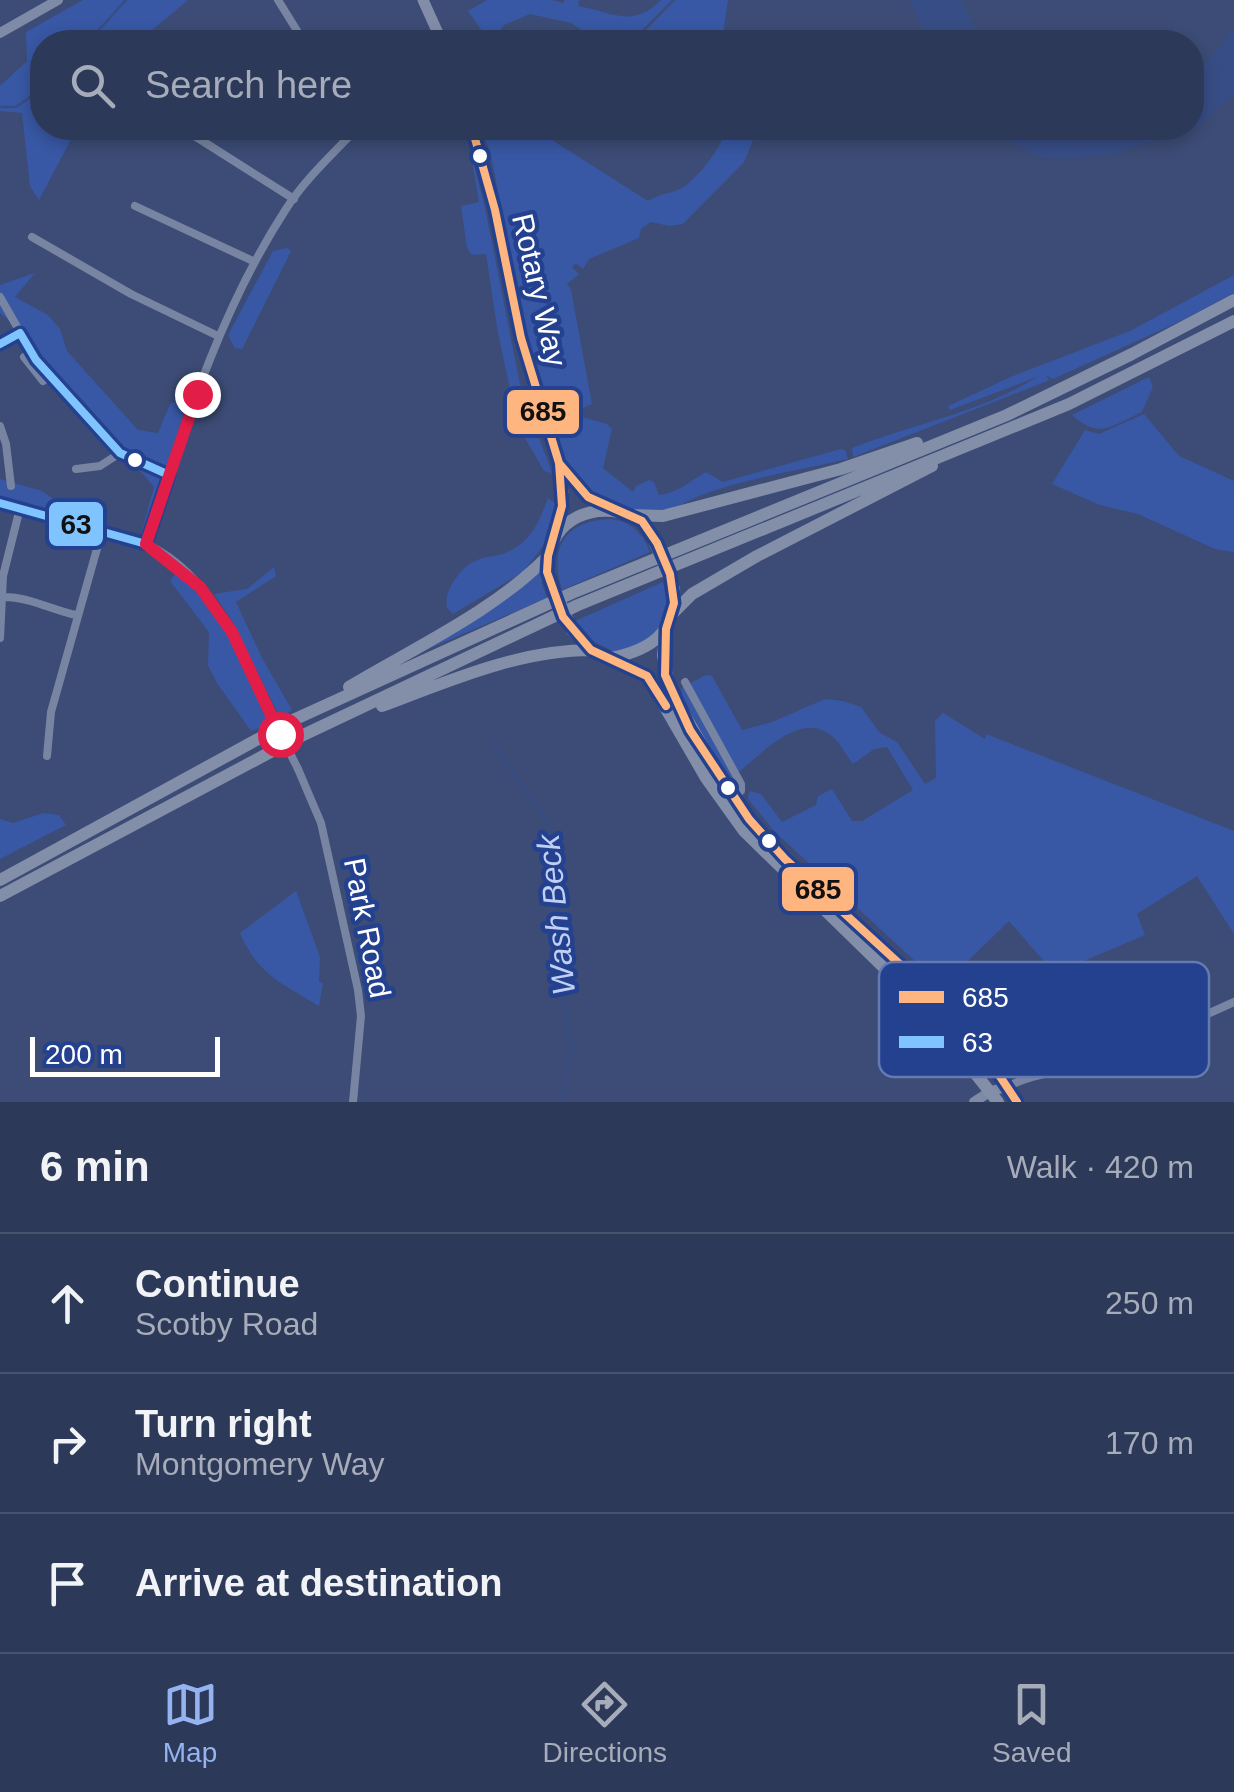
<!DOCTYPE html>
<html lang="en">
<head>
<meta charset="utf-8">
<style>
  :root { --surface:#2d3958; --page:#394461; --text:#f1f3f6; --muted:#a7acba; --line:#48536e; --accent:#95b2f1 }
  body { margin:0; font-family:Helvetica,sans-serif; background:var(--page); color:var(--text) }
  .scale { position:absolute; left:30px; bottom:25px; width:190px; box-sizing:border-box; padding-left:10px; border:5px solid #fff; border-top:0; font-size:28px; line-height:35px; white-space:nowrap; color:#fff; -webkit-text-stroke:8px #23418f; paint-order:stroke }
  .stop { position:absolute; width:30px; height:30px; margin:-22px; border:8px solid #e11d48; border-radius:50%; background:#fff }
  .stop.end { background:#e11d48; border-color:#fff; box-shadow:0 2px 10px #0008 }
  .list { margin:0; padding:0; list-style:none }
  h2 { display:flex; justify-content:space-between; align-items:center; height:130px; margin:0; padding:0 40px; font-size:42px }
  h2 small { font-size:32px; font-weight:400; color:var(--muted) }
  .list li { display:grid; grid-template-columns:65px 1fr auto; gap:30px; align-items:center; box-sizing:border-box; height:140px; padding:0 40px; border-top:2px solid var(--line) }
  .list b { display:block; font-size:38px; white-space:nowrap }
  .list p { margin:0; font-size:32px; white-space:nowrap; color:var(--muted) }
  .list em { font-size:32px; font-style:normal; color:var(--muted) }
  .icon { flex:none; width:55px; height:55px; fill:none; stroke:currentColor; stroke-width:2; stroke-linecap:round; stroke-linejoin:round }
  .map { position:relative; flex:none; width:1234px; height:1102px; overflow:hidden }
  .search { position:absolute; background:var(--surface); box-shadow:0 5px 15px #0003; left:30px; right:30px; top:30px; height:110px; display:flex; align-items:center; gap:25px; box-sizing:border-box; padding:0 35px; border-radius:40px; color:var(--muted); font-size:38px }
  .sheet { height:550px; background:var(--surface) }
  nav { display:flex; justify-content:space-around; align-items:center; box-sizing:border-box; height:140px; border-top:2px solid var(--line); background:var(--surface); font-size:28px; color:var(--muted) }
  nav a { display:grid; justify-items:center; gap:5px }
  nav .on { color:var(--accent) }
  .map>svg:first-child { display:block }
</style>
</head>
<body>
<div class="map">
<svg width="1234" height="1102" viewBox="0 0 1234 1102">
  <rect width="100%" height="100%" fill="#3c4c76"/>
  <!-- green -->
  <path fill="#3858a5" d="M83,0H188L138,42H42V128H77L39,200L30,186L22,113L0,111V86L27,61L26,32Z
    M487,0H552L563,3L565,0H579L578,6C612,12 632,29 661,0H672L637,35L656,42H600L571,23L530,14L504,25L490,42L468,11Z
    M675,0H728L722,42H665L643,33Z
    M480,128H533L648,201C660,193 673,194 685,186C701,174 722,147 726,128H758L744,162L683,224L669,226L651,222L641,229L639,238L589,259L583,269L576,263L572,267L579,274L567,284L571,290L592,404L579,410V416L607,424L612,429L603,468L633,492L636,486L649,480L654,482L659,495C678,493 690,481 706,472L723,482L841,449L845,450L848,459C807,469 702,485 673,511C644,512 610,513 586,492C536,448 507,228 491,156C489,146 483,137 480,128Z
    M471,155L484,203L521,389L552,473L544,471L518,426L498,333L486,254L472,255L467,248L461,206L479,202Z
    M287,248L291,251L242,349L235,348L228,335L273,251Z
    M35,273L15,297L48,315L60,329L67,351L138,430L158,433L170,404L179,399L187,403L150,522L141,534L154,487L17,327L0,313V285Z
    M1234,275V293L1181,321L1053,379L1046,375L1049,380L1045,382L853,457L852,448C913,424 982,412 1037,377L950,410L948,406L1013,376L1130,331Z
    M1149,377L1153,387L1142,412C1111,426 1100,440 1072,415Z
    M1144,414L1179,456L1234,481V552L1215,549L1138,514L1100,505L1052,484L1085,430L1099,434Z
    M0,479L42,491L72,512L68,519L0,497Z
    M548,498L557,505L546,542L523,572L453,614L447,608C445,596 449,588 456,578C477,549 494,563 518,546C535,534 541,516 548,498Z
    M611,519C631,522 643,533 650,552L562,590C549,547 564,521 611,519Z
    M274,567L276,576L236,602L262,658L292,710L280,718L232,621L214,594L247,589Z
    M543,567L544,580L541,582L547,598L421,652L533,579Z
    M176,573L182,575C223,616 248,672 270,725L251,731L217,683L208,665L209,632L170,581Z
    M663,582L669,600L661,634L617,653L585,637L575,621Z
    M706,675L712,676L742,730L772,722L825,699L843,701L861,707L880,733L897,742L925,784L936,778L935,721L943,713L985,739L986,734L1234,831V934L1197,876L1137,914L1145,935L1072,966L1080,993L1074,996L1009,921L942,986L775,832L748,799L749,791L761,794L782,822L816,805L818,796L832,789L852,821H862L913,790L887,747L874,749L853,764C846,755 838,739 828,733C798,713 760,755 739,772V788L733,792L682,695L681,688Z
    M44,813L59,815L66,825L0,859V819L13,823Z
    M296,891L320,957L319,982L323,983L319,1006C282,983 258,975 240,933Z"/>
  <!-- water -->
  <path fill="#374d85" d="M910,0H961L982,42H928Z
    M1234,26V94L1199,125L1112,155L1055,159L1034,155L989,128H1192V76L1222,45Z"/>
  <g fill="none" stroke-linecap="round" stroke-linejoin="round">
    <!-- stream -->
    <path stroke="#374d85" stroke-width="2.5" d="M88,42L126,0
      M0,107H16L42,89
      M492,743L549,824L557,967L572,1048L561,1102"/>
    <!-- street -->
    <path stroke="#7885a2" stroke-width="8" d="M278,0L304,42
      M182,128L294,199
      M135,206L255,262
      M32,237L131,294L218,336
      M0,297L36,360L120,453L169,475
      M0,344L20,333
      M31,352L24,357L43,381L50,376
      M0,426L6,444L11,486
      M76,469L100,466L120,453
      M0,503C47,515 98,525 143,543C209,569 239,649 267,707
      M146,544C184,428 219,312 286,209C305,179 333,154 357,128
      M4,597C29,597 52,610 76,615
      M0,638L3,576L20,508
      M685,682L741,784V791L730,798
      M47,756L51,712L102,531
      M298,769L321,823L358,990L361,1016L353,1102
      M1007,1087C1031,1074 1056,1073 1082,1064C1134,1046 1184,1025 1234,1002"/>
    <!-- secondary -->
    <path stroke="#7f8aa6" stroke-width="10" d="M0,33L58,0
      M974,1102L991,1091L1007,1087"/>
    <!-- primary -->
    <path stroke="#838da9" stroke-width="11" d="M423,0L442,42
      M472,128L495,210L521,338L559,463L563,492L557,532
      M562,467L588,497L608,508"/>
    <!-- highway -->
    <path stroke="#838ea9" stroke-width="12" d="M630,515L663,516L678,512L841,469L917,443
      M548,564C550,518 596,500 635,517
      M673,613L692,594L757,556L932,466
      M666,629L663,656L670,689L732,798L785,859L927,989L991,1063L1017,1102
      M572,630L591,650L647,676L706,778L744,831L916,999L998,1102
      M611,658C651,650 676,633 674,589
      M349,687C414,648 496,610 548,556
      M382,706C449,681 519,650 591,650
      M0,880L291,721L572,593L1007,415L1132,354L1234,300
      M0,896L297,738L578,605L1069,404L1234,321"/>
    <!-- street-bridge -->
    <path stroke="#7885a2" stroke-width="8" d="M267,707L298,769"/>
    <!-- highway-bridge -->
    <path stroke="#838ea9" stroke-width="12" d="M651,533L674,589
      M547,572L572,630"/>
    <!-- bus-1 casing -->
    <g stroke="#23418f" stroke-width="15">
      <path id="bus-1" d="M472,128L495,210L521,338L559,463L588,497L642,521L657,543L670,574L674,603L666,629L665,675L690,730L749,819L785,859L927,989L991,1063L1017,1102
        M559,463L562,506L548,556L547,572L563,617L591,650L647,676L666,706"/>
    </g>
    <!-- bus-2 casing -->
    <g stroke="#23418f" stroke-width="15">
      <path id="bus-2" d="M0,344L20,333L36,360L120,453L169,475L146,544L0,503"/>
    </g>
    <!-- bus-1 -->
    <use href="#bus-1" stroke="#ffb580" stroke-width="8"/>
    <!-- bus-2 -->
    <use href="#bus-2" stroke="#80c4ff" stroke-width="8"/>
  </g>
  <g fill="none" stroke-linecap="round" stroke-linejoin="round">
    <!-- route -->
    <path stroke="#e11d48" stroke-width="12" d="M197,394L146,544L200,587L232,632L280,734"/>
  </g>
  <!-- markers -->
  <g fill="#fff" stroke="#23418f" stroke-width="4">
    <circle cx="480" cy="156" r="9"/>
    <circle cx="135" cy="460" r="9"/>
    <circle cx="728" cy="788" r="9"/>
    <circle cx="769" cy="841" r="9"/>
  </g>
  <g text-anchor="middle" stroke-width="9" stroke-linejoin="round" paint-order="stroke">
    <!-- street labels -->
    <g font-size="30" fill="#fff" stroke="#23418f">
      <text transform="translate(539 290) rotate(77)" y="10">Rotary Way</text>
      <text transform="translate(367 928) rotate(79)" y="10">Park Road</text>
    </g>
    <!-- water labels -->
    <g font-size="32" font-style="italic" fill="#c0cff3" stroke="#23418f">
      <text transform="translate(556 915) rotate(-96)" y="11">Wash Beck</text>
    </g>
  </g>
  <!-- legend -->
  <rect x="879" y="962" width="330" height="115" rx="15" fill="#23418f" stroke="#657ab1" stroke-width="2.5"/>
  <rect x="899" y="991" width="45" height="12" fill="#ffb580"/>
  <rect x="899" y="1036" width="45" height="12" fill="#80c4ff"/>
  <g font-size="28" fill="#fff">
    <text x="962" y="1007">685</text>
    <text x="962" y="1052">63</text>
  </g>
  <g stroke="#23418f" stroke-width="4">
    <rect x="505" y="388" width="76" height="48" rx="10" fill="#ffb580"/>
    <rect x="47" y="500" width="58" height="48" rx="10" fill="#80c4ff"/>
    <rect x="780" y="865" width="76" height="48" rx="10" fill="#ffb580"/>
  </g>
  <g font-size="28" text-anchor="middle" font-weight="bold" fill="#111">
    <text x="543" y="421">685</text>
    <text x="76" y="534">63</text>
    <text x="818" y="899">685</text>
  </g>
</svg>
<div class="scale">200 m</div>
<div class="stop" style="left:280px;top:734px"></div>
<div class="stop end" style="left:197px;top:394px"></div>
<div class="search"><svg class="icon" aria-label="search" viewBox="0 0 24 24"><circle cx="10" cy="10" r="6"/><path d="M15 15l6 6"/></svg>Search here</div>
</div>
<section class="sheet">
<h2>6 min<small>Walk · 420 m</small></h2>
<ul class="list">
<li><svg class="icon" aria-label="ahead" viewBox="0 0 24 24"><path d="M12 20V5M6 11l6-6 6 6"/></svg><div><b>Continue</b><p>Scotby Road</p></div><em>250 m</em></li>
<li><svg class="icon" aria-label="right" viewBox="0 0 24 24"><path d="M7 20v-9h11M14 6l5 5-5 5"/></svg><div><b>Turn right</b><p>Montgomery Way</p></div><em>170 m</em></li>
<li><svg class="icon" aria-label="arrive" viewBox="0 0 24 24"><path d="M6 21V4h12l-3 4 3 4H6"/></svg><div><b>Arrive at destination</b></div></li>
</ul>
</section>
<nav>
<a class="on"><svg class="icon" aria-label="map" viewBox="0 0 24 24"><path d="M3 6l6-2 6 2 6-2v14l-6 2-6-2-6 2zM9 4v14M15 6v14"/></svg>Map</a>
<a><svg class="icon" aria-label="directions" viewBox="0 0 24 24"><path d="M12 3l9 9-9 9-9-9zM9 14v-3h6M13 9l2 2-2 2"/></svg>Directions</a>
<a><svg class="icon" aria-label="saved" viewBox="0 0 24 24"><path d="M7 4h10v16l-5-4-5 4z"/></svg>Saved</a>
</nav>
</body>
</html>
